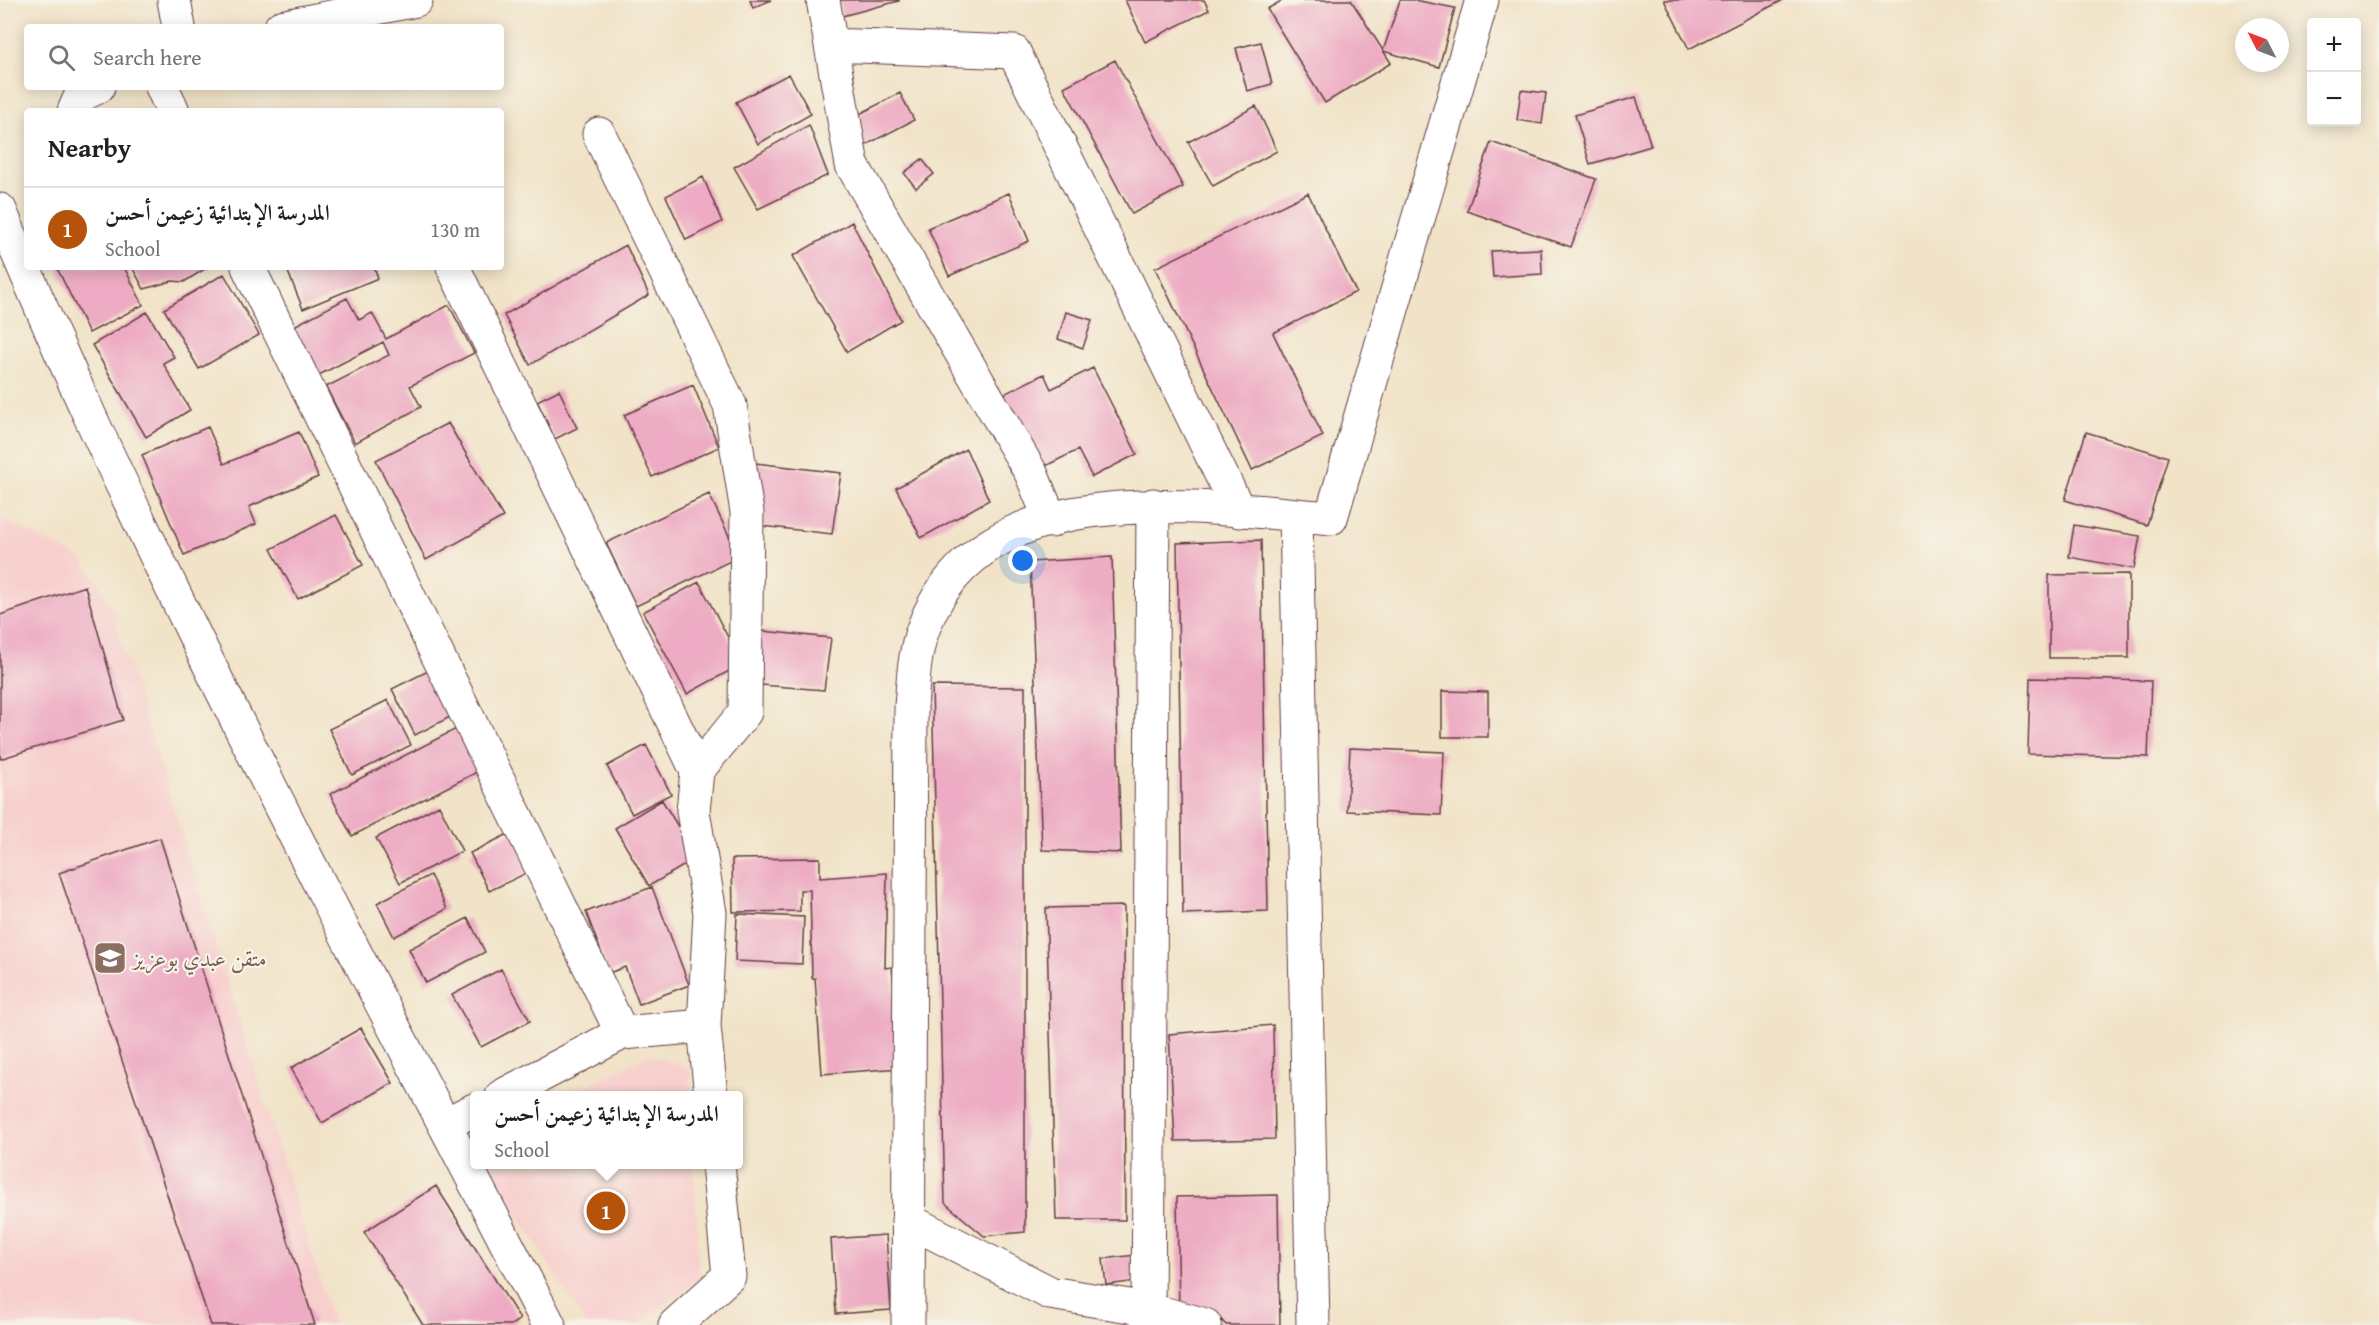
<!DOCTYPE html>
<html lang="en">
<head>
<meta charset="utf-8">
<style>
  :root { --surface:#fff; --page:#f2f2f2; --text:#202124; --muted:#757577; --line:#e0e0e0; --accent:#b45309 }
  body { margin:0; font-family:"Gentium Book Plus",Amiri,serif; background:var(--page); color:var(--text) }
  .controls { position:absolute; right:18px; top:18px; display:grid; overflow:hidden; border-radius:6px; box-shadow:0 3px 15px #0003 }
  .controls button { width:54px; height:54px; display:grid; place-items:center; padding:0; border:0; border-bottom:2px solid var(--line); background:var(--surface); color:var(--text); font:30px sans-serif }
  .compass { position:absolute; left:2235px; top:18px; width:54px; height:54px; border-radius:50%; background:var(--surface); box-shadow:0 3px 15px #0003; rotate:312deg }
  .you { position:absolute; left:1023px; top:561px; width:21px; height:21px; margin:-15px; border:4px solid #fff; border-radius:50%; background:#1a73e8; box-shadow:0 0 0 9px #1a73e833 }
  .badge { display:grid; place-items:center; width:39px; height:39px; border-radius:50%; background:var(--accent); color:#fff; font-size:20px; font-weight:700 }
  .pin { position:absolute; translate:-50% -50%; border:3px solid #fff; box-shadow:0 2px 6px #0006 }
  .popup { position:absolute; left:470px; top:1091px; width:273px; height:78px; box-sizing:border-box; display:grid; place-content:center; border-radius:6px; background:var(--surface); filter:drop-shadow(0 2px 4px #0005); font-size:20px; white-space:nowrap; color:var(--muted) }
  .popup b { font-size:22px; color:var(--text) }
  .popup::after { content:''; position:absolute; left:50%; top:100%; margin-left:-12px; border:12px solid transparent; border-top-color:var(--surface) }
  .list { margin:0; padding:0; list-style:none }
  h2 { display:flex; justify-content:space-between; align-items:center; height:78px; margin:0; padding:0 24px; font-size:26px }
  h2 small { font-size:20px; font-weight:400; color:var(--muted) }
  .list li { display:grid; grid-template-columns:39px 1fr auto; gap:18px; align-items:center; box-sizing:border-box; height:84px; padding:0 24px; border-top:2px solid var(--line) }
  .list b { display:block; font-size:22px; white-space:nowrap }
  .list p { margin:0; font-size:20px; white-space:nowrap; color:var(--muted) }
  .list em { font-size:20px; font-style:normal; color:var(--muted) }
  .icon { flex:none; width:33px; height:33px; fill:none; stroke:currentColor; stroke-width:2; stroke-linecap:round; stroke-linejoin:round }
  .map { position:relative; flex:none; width:2379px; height:1325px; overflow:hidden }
  .search { position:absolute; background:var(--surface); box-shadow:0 3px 15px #0003; left:24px; top:24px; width:480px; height:66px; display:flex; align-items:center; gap:15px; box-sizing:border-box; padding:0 21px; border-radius:6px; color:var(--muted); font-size:22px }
  .panel { position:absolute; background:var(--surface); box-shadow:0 3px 15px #0003; left:24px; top:108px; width:480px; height:162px; border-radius:6px }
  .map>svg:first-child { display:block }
</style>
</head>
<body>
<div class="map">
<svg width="2379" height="1325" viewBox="0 0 2379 1325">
  <rect width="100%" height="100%" fill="#f7f3e8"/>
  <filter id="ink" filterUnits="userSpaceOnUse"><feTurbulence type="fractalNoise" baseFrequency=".0167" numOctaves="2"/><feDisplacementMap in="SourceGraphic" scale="12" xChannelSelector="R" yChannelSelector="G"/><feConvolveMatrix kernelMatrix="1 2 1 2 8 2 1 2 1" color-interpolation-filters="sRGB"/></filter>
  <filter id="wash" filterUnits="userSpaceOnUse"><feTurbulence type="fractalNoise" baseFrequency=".008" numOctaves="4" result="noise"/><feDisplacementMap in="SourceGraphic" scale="24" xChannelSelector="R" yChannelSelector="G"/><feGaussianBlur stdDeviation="1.35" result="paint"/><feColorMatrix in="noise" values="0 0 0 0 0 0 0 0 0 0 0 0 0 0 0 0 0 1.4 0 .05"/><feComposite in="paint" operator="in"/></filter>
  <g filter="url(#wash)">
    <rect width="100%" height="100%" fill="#f1e3c7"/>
    <!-- built -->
    <path fill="#f7d0ce" d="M0,518L79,557L106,592L334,1325H0Z
      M651,1054L690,1069L691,1095H567Z
      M486,1165H694L699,1279L637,1325H587Z"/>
    <g id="blocks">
      <!-- building -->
      <path fill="#edacc3" d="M750,0H771L753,8Z
        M839,0H899V1L842,16Z
        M1125,0H1204L1209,10L1145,42Z
        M1283,0H1351L1391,63L1325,103L1267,9Z
        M1400,0H1414L1455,8L1439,67L1383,51Z
        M1664,0H1783L1689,49Z
        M1261,42L1272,84L1247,91L1236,48Z
        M1115,60L1183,187L1132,214L1064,87Z
        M789,74L811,114L758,144L736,102Z
        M1521,90L1546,93L1542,124L1517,120Z
        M900,93L914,120L860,148L846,121Z
        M1636,97L1651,146L1590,164L1575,115Z
        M1256,106L1277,151L1213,186L1188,142Z
        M809,125L828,175L758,209L734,167Z
        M1491,142L1596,179L1571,247L1467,211Z
        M922,159L934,174L916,188L904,173Z
        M703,177L722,222L686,240L666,196Z
        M1009,193L1029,241L949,276L928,228Z
        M1308,193L1356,292L1273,333L1323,436L1252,470L1155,268Z
        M852,222L901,320L847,352L793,256Z
        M626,245L649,295L530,365L504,315Z
        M1541,249L1542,274L1493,277L1491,251Z
        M60,267H124L143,305L89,333L57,268Z
        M132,267H208L184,282L172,281L144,289Z
        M286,267H374L378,278L303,309Z
        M224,274L259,335L199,369L164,309Z
        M347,298L359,320L372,313L386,339L449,305L474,353L410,386L421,407L355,443L326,387L389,355L383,342L319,375L294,326Z
        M147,312L174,357L163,363L190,410L146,437L92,345Z
        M1066,312L1092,320L1083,348L1058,339Z
        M1093,368L1137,454L1092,477L1078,450L1031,473L994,399L1044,374L1051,389Z
        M693,385L719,447L652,477L624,415Z
        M559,390L577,428L555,439L537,401Z
        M448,423L503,517L426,560L376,460Z
        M208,427L224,464L299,432L318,477L249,507L256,524L184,555L142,455Z
        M2086,432L2168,457L2147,525L2065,500Z
        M966,449L989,500L921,538L896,488Z
        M755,463L841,473L832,534L752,525Z
        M709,494L739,557L636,606L606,543Z
        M336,515L363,565L298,599L271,549Z
        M2074,525L2140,536L2134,569L2069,557Z
        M1261,540L1268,911L1183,914L1177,543Z
        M1112,557L1121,853L1042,850L1030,562Z
        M2129,574V658H2049V575Z
        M699,582L742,664L687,694L643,612Z
        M85,586L123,720L0,759V615Z
        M753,630L831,638L824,690L749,684Z
        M432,669L456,714L415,735L392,689Z
        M2030,678L2151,681L2148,757L2028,754Z
        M932,686L1025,687V1232L984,1236L945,1203Z
        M1442,691L1488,692V737H1442Z
        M388,700L411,745L352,775L329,729Z
        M462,726L483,769L352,836L330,794Z
        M646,745L671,794L632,814L607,766Z
        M1350,748L1444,752L1441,815L1347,811Z
        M662,800L697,858L649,886L615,828Z
        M439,805L462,851L400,883L376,838Z
        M516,830L535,869L489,891L470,853Z
        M160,838L315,1325H211L59,873Z
        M820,858V878L887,873L885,968L892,967L901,1068L822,1074L815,978H812L810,890H800V911L733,912L732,859Z
        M430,875L447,909L394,937L377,903Z
        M652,887L689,985L639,1004L625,967L609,973L586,912Z
        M1124,906L1125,1220H1056L1046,908Z
        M737,914L804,917L802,964L735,961Z
        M468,918L485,952L426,983L409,949Z
        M501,969L530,1021L481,1047L452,995Z
        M1273,1025L1275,1139L1175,1141L1169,1034Z
        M361,1028L393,1083L322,1123L291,1068Z
        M436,1186L520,1319L511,1325H423L364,1232Z
        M1278,1195L1280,1325H1226L1216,1314L1179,1315L1177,1197Z
        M886,1235L891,1310L836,1314L831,1239Z
        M1135,1255L1138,1281L1106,1285L1103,1259Z"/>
    </g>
  </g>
  <g filter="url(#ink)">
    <use href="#blocks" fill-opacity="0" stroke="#633c42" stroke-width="1.5"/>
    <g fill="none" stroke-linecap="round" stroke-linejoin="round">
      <!-- street casing -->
      <g stroke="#633c42" stroke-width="35">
        <path id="street" d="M174,0L179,27
          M823,0L852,165L1031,473L1051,521
          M281,27L416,0
          M831,45L1014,52L1239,511
          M162,87L173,111
          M74,111L81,95L98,87
          M599,134L730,405L747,512L745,712L697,771L693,811L710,913L704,1026L711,1096
          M0,210C59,355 126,495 195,636C309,868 430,1096 549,1325
          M248,267L622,1033
          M453,267L697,771
          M1296,515L1313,1325
          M502,1096L622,1033L704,1026
          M445,1124L474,1110
          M908,1220L1050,1293L1148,1309L1205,1325
          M675,1325L729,1276L718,1164
          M908,1325L911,707C913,682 914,658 921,635C976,469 1198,507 1331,518L1482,0
          M1148,1325L1153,505"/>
      </g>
      <!-- street -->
      <use href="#street" stroke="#fff" stroke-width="33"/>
    </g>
  </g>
  <!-- icons -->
  <defs>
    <g id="school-square" transform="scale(1.725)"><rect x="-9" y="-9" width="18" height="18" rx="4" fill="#8d6e63" stroke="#f7f3e8"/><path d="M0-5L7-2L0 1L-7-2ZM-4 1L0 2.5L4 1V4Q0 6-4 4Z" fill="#fff"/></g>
  </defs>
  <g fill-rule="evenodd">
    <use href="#school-square" x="110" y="958"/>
  </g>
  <g text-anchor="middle" stroke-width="4.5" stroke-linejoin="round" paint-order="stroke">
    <!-- education labels -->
    <g font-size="22" fill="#785e54" stroke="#f7f3e8" text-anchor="start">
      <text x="133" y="966">متقن عبدي بوعزيز</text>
    </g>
  </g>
</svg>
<div class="controls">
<button>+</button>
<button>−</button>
</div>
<svg class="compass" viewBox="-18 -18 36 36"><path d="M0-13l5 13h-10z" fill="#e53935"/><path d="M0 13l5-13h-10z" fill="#757577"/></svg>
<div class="you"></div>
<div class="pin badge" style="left:606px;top:1211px">1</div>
<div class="popup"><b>المدرسة الإبتدائية زعيمن أحسن</b>School</div>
<div class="search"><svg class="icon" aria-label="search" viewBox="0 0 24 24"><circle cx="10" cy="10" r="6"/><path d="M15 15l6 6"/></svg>Search here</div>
<section class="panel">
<h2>Nearby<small></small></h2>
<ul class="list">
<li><span class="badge">1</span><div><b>المدرسة الإبتدائية زعيمن أحسن</b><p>School</p></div><em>130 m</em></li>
</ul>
</section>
</div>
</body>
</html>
